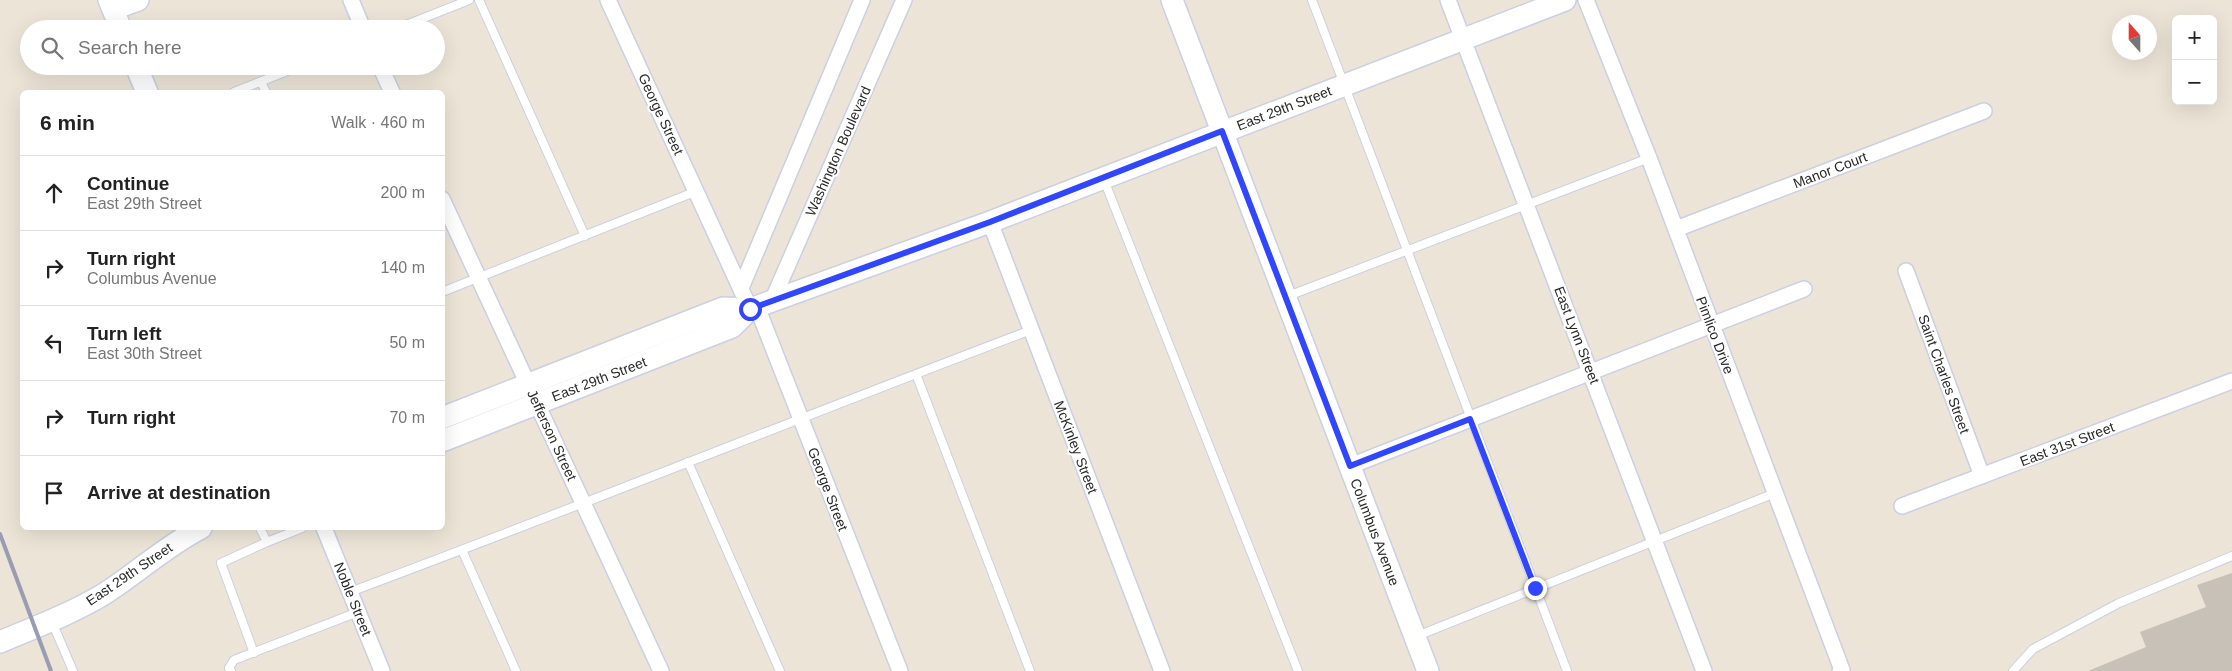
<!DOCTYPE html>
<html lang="en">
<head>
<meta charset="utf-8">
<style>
  :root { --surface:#fff; --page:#f2f2f2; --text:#222; --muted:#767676; --line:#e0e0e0 }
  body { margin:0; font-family:Helvetica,sans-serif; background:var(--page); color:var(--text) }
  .controls { position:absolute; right:15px; top:15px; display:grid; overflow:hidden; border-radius:8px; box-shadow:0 5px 20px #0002 }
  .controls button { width:45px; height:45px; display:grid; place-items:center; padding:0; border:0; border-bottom:1px solid var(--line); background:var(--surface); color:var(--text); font:25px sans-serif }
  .compass { position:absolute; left:2112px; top:15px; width:45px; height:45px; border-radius:50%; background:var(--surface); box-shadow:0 5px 20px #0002; rotate:339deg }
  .stop { position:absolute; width:15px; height:15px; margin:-11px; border:4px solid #3146ff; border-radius:50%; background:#fff }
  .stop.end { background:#3146ff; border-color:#fff; box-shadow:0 1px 5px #0008 }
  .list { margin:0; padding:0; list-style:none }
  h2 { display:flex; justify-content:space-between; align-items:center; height:65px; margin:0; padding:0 20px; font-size:21px }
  h2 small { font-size:16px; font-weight:400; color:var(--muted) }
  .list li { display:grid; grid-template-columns:32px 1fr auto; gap:15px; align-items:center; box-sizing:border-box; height:75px; padding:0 20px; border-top:1px solid var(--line) }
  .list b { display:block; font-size:19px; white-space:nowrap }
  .list p { margin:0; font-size:16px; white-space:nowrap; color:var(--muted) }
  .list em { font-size:16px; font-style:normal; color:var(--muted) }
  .icon { flex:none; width:28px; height:28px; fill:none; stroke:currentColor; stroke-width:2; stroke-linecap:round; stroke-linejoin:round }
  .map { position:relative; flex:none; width:2232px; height:671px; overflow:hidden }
  .search { position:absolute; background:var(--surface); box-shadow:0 5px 20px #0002; left:20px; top:20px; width:425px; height:55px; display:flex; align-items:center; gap:12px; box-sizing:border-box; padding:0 18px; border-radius:28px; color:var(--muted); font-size:19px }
  .panel { position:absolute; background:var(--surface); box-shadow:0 5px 20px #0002; left:20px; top:90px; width:425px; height:440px; border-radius:8px }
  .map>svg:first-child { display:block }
</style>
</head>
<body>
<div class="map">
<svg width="2232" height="671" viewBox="0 0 2232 671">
  <rect width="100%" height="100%" fill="#ece5d7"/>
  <!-- building -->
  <path fill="#c7c1b7" d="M2232,573V671H2088L2146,647L2140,632L2206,607L2197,585Z"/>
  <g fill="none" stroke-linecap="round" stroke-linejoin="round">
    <!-- lane casing -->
    <g stroke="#cccfe3" stroke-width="10">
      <path id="lane" d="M479,0L585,236
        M1312,0L1567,671
        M396,29L469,0
        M261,82L266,92
        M234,92L300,66
        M1104,180L1298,671
        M442,292L697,191
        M1288,296L1649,158
        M916,374L1030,671
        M688,462L780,671
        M260,528L267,542L302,528
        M462,550L516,671
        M350,592C578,507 804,416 1031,330
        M52,622L73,671
        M1417,636L1775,493
        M254,653L221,563L267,542
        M231,671L229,668L234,660L358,612
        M2013,671L2033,649L2119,603L2232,556"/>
    </g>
    <!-- street casing -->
    <g stroke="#cccfe3" stroke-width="18">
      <path id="street" d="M351,0L363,29
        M608,0L750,309
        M1448,0L1704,671
        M1586,0L1649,158L1842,670L1840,671
        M380,66L392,92
        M442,199L661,671
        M990,222L1162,671
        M1676,229L1984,111
        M1906,271L1982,476
        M741,288L862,0
        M772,301L904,0
        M757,307L900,671
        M1350,466L1804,289
        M1902,506L2232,381
        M324,528L382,671"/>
    </g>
    <!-- secondary casing -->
    <g stroke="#cccfe3" stroke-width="24">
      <path id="secondary" d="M109,0L121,29
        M1172,0L1428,671
        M113,9L138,0
        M136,66L147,92
        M442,418L723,308L750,309
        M442,441L732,327L750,309L990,222L1565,0
        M0,642C35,627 71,614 104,594C137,573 166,546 201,528"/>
    </g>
    <!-- lane -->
    <use href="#lane" stroke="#fff" stroke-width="8"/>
    <!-- street -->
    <use href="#street" stroke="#fff" stroke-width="15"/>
    <!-- secondary -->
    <use href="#secondary" stroke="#fff" stroke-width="21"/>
    <!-- rail -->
    <path stroke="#9a9cb4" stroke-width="4" d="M0,534L51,671"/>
  </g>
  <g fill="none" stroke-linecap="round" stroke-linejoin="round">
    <!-- route -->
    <path stroke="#3146ff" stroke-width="6" d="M750,309L990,222L1222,131L1350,466L1470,419L1535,588"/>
  </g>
  <g text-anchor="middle" stroke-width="4.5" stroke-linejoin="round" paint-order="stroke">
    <!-- street labels -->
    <g font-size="14" fill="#282828" stroke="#fff">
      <text transform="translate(1284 108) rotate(-21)" y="5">East 29th Street</text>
      <text transform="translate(661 114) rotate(65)" y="5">George Street</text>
      <text transform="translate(838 151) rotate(-66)" y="5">Washington Boulevard</text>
      <text transform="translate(1830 170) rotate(-21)" y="5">Manor Court</text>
      <text transform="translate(1577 335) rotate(69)" y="5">East Lynn Street</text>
      <text transform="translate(1715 335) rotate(69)" y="5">Pimlico Drive</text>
      <text transform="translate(1944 374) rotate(70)" y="5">Saint Charles Street</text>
      <text transform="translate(599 379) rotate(-21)" y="5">East 29th Street</text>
      <text transform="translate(552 435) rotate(65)" y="5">Jefferson Street</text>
      <text transform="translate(2067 444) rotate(-21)" y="5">East 31st Street</text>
      <text transform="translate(1076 447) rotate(69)" y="5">McKinley Street</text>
      <text transform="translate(828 489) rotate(69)" y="5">George Street</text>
      <text transform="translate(1375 532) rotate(69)" y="5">Columbus Avenue</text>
      <text transform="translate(129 574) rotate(-34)" y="5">East 29th Street</text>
      <text transform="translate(353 599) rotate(68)" y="5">Noble Street</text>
    </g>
  </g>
</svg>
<div class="controls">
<button>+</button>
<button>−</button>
</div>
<svg class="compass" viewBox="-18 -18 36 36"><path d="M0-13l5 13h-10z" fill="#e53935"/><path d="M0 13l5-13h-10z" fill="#767676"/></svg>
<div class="stop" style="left:750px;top:309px"></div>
<div class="stop end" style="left:1535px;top:588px"></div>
<div class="search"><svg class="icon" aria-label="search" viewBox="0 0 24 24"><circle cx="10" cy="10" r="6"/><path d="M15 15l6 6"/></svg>Search here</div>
<section class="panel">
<h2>6 min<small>Walk · 460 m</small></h2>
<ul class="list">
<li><svg class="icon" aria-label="ahead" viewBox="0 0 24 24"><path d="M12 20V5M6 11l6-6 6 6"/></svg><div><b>Continue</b><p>East 29th Street</p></div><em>200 m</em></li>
<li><svg class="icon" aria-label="right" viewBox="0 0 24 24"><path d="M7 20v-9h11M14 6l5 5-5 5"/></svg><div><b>Turn right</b><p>Columbus Avenue</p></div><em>140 m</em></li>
<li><svg class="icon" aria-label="left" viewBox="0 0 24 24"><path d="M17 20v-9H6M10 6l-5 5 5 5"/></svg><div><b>Turn left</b><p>East 30th Street</p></div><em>50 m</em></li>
<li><svg class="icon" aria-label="right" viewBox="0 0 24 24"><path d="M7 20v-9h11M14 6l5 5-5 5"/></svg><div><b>Turn right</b></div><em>70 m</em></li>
<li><svg class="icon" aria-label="arrive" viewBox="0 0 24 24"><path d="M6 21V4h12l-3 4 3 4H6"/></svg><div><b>Arrive at destination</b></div></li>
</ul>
</section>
</div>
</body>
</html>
